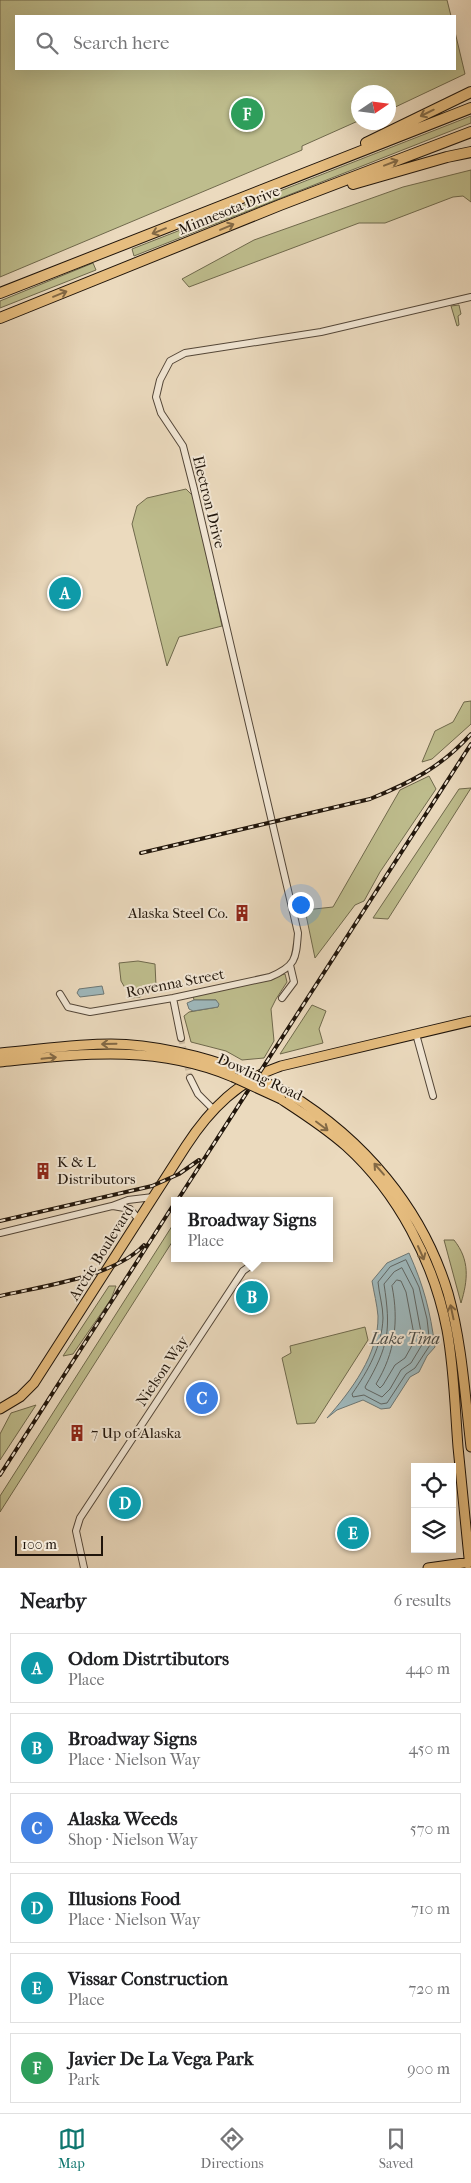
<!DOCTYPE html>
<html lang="en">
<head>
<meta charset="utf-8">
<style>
  :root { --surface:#fff; --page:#f2f2f2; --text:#202124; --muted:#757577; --line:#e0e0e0; --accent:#0f766e }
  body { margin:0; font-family:"IM FELL French Canon",serif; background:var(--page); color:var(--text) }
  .controls { position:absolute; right:15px; bottom:15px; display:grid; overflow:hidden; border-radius:0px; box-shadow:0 5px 20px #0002 }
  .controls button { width:45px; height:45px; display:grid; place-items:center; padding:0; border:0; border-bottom:1px solid var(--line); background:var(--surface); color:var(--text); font:25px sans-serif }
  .compass { position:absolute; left:351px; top:85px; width:45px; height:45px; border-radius:50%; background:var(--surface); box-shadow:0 5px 20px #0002; rotate:77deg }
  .scale { position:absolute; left:15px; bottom:12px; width:88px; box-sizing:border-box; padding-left:5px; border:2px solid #20150b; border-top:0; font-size:14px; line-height:18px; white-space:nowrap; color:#20150b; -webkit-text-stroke:4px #f2e7d5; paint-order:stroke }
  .you { position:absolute; left:300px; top:904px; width:18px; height:18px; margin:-12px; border:4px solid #fff; border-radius:50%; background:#1a73e8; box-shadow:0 0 0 8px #1a73e833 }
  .badge { display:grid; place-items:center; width:32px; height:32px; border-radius:50%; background:var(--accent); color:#fff; font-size:16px; font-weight:700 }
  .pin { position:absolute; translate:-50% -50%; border:2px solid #fff; box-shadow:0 1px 5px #0006 }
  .popup { position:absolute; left:171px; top:1197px; width:162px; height:65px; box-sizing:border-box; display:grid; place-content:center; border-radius:0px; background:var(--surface); filter:drop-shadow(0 1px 4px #0005); font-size:16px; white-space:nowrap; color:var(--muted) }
  .popup b { font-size:19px; color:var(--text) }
  .popup::after { content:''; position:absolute; left:50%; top:100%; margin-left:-10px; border:10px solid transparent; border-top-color:var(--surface) }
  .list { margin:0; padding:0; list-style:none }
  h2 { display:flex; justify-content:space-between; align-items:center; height:65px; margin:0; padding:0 20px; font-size:21px }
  h2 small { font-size:16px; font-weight:400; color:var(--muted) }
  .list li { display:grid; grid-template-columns:32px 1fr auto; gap:15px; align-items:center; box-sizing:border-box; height:70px; margin:0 10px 10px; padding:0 10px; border:1px solid var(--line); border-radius:0px }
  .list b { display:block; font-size:19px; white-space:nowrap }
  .list p { margin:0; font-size:16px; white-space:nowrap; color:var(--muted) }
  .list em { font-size:16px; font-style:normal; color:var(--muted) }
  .icon { flex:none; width:28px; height:28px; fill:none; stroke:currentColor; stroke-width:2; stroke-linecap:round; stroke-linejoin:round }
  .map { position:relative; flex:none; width:471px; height:1568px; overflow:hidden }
  .search { position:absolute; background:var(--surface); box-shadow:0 5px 20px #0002; left:15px; right:15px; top:15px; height:55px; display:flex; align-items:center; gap:12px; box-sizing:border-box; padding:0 18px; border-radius:0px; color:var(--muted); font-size:19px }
  .sheet { height:545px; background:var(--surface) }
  nav { display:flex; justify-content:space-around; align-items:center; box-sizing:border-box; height:70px; border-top:1px solid var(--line); background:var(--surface); font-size:14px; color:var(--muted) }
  nav a { display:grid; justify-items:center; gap:2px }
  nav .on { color:var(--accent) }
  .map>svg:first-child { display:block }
</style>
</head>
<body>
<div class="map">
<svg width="471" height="1568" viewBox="0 0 471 1568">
  <rect width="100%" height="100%" fill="#ebdabe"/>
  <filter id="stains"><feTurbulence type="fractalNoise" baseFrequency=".004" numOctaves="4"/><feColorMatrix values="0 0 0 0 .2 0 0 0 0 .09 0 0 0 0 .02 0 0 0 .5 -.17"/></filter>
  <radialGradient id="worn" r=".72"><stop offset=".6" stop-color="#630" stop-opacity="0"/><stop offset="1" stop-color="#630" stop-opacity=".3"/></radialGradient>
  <!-- green -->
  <path fill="#bebd8d" stroke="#6f694c" d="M0,0H447L451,16H16V69H455V32L465,74L389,110L388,92H358V121L302,146V150L0,277Z
    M471,116V123L134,256L132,249Z
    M471,170V202L463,196L453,197L385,223H359L189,287L182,279L254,240L403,187Z
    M93,263L96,270L0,308V301Z
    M459,305L461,314L458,316L459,325L457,326L451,306Z
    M186,489L194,497L222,626L179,637L167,666L132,524L137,506L147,498Z
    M471,701V724L432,759L422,762L435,731L453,722L464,702Z
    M429,776L436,789L380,872L364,901L355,905L315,958L305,910L333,907L400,790Z
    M471,788L388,919L373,918L459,789Z
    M138,961L155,964L156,986L140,997L131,998L121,981L119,963Z
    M285,974L287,982L276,999L271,1009L274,1041L264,1058L242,1060L226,1051L191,1042L184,1016L189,1012L218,1007L216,1000H194L193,996Z
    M312,1005L326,1011L319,1029L323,1043L280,1054Z
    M174,1223V1239L0,1512V1496Z
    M444,1240H454C470,1260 468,1280 461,1303Z
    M109,1286H116L111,1299L73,1354L63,1356Z
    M365,1327L368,1340L315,1423L297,1424L282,1358L291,1353L290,1346Z
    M36,1405L0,1460V1434L11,1413Z"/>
  <!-- water -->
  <path fill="#9eb8bc" stroke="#6c7775" d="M102,986L104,994L80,997L77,993L79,989Z
    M194,1000H216L219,1004L218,1007L193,1011L189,1009L187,1003Z
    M409,1253C424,1287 430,1310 435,1347L427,1356L419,1372L410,1377L390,1408L381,1409L363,1400L337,1410L327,1418C351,1391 379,1354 378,1316C377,1304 374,1293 372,1281L387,1263Z"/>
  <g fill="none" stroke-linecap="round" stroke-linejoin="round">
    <!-- shore -->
    <path stroke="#5f6664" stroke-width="1" d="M406,1260L419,1287L427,1319L430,1345L415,1368L406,1374L387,1403L381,1404L364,1395L353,1397L352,1394C368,1371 382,1346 383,1318C383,1306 379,1294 378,1282L390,1267Z
      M402,1268L413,1289L423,1343L411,1363L401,1370L390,1389L382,1397L366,1389L365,1387C389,1346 391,1330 384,1284L394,1272Z
      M397,1280L401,1281L406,1292L415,1340L405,1358L395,1365L383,1385L380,1388L376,1384C395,1353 399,1321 392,1286Z"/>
    <!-- minor-tunnel -->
    <path stroke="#cdbca3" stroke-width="6" stroke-dasharray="6 3" stroke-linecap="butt" d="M181,1038L190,1078"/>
    <!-- minor casing -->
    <g stroke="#534638" stroke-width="8">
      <path id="minor" d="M60,994L68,1007L90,1012L173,998L270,977C296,966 296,959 298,933L194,489L183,446L161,413L156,397L160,380L170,361L185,353L321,332L471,297
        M173,998L181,1038
        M282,998L294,982L290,965
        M416,1034L433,1096
        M190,1078L198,1094L213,1109
        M113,1206L130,1209L139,1220
        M0,1233L112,1206L128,1200L153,1197
        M84,1568L76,1531L80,1518L243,1271L261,1258"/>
    </g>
    <!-- major casing -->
    <g stroke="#20150b" stroke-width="11">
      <path id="major" d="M0,1053C37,1050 74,1044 111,1044C151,1044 204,1056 241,1071
        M0,1062C81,1054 155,1044 233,1077
        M288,1093C363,1139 422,1207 448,1293C462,1343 465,1396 471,1447
        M281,1099C304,1114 326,1128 346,1146C398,1193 434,1262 447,1330C454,1368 455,1408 458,1447C462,1487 466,1528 470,1568
        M0,1409L20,1397L34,1383L186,1146C210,1109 239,1080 281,1066L471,1021
        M428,1568L471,1562"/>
    </g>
    <!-- highway casing -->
    <g stroke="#20150b" stroke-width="12">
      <path id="highway" d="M366,143L471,92
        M353,184L447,157L471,152
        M0,293L471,108
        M0,318L280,205L471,132"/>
    </g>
    <!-- minor -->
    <use href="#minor" stroke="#f2e7d5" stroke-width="6"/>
    <!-- major -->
    <use href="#major" stroke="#e6bd7f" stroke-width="9"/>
    <!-- highway -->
    <use href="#highway" stroke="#e6bd7f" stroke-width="10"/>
    <!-- rail casing -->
    <g stroke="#20150b" stroke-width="4">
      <path id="rail" d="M141,853L370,799C412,782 441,767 471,734
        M177,1201L471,744
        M0,1221L152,1186L179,1174L199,1160
        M0,1296C43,1286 114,1277 144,1245
        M0,1475L174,1204"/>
    </g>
    <!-- rail -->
    <use href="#rail" stroke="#f2e7d5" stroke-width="2" stroke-dasharray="5.5" stroke-linecap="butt"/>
    <!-- major-bridge casing -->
    <g stroke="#20150b" stroke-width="11" stroke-linecap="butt">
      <path id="major-bridge" d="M241,1071L288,1093
        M233,1077L281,1099"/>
    </g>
    <!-- major-bridge -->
    <use href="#major-bridge" stroke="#e6bd7f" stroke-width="9"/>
  </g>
  <!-- one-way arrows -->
  <defs><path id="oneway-shaft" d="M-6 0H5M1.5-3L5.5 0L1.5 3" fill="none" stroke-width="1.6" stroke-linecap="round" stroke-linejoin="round" transform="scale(1.25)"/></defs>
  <g stroke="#836945">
    <use href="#oneway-shaft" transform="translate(427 113) rotate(154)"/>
    <use href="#oneway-shaft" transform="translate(391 163) rotate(-21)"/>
    <use href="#oneway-shaft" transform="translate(227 227) rotate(-23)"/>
    <use href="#oneway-shaft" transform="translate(159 231) rotate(158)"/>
    <use href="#oneway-shaft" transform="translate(60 294) rotate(-22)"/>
    <use href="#oneway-shaft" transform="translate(109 1044) rotate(179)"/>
    <use href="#oneway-shaft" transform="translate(49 1058) rotate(-6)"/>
    <use href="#oneway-shaft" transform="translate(322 1126) rotate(37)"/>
    <use href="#oneway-shaft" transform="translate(379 1169) rotate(-131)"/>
    <use href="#oneway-shaft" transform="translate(421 1253) rotate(66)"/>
    <use href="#oneway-shaft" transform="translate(452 1312) rotate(-102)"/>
  </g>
  <!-- icons -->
  <defs>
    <g id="building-bare" transform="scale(1.35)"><path d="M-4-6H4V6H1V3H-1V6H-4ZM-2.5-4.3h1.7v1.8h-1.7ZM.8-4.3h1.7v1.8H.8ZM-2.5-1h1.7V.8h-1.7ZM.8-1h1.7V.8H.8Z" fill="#8f2418" stroke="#f2e7d5" stroke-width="2.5" paint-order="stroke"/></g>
  </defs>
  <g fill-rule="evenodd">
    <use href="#building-bare" x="242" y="913"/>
    <use href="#building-bare" x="43" y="1171"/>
    <use href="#building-bare" x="77" y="1433"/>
  </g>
  <g text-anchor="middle" stroke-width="4" stroke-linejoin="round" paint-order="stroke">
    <!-- street labels -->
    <g font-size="15" fill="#20150b" stroke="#f2e7d5">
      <text transform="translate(229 210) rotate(-22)" y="5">Minnesota Drive</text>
      <text transform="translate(209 502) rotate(76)" y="5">Electron Drive</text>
      <text transform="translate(175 983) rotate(-11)" y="5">Rovenna Street</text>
      <text transform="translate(260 1077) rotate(25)" y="5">Dowling Road</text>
      <text transform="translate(101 1253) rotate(-58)" y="5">Arctic Boulevard</text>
      <text transform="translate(162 1371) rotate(-56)" y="5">Nielson Way</text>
    </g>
    <!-- poi labels -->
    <g font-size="15" fill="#20150b" stroke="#f2e7d5" text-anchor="start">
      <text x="228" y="918" text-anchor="end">Alaska Steel Co.</text>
      <text x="57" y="1167">K &amp; L<tspan x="57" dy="17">Distributors</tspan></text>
      <text x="91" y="1438">7 Up of Alaska</text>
    </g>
    <!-- water labels -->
    <g font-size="16" font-style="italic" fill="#4c4e49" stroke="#f2e7d5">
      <text x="405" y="1344">Lake Tina</text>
    </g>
  </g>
  <rect width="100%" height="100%" filter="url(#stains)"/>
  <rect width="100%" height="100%" fill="url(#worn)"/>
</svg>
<div class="controls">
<button><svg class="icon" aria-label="locate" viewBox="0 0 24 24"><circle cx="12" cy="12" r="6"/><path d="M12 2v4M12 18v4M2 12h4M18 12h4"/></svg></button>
<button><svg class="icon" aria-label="layers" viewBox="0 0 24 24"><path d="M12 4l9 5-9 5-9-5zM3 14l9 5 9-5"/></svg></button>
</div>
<svg class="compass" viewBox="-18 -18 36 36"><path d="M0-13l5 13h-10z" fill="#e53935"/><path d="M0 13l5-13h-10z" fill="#757577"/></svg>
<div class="scale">100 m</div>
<div class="you"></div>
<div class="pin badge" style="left:65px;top:593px;background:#0f9aa8">A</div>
<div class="pin badge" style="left:252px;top:1297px;background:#0f9aa8">B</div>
<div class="popup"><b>Broadway Signs</b>Place</div>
<div class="pin badge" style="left:202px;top:1398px;background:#3f7fe0">C</div>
<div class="pin badge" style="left:125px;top:1503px;background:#0f9aa8">D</div>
<div class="pin badge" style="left:353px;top:1533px;background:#0f9aa8">E</div>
<div class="pin badge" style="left:247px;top:114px;background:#2e9e5b">F</div>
<div class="search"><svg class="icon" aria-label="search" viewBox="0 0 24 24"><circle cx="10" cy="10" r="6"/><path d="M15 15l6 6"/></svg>Search here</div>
</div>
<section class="sheet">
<h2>Nearby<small>6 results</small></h2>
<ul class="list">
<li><span class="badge" style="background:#0f9aa8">A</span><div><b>Odom Distrtibutors</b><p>Place</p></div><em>440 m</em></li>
<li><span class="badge" style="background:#0f9aa8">B</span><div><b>Broadway Signs</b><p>Place · Nielson Way</p></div><em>450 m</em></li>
<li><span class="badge" style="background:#3f7fe0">C</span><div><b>Alaska Weeds</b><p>Shop · Nielson Way</p></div><em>570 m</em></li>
<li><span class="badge" style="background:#0f9aa8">D</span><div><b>Illusions Food</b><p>Place · Nielson Way</p></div><em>710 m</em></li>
<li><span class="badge" style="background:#0f9aa8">E</span><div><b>Vissar Construction</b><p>Place</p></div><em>720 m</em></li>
<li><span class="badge" style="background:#2e9e5b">F</span><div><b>Javier De La Vega Park</b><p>Park</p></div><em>900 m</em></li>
</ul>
</section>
<nav>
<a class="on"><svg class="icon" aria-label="map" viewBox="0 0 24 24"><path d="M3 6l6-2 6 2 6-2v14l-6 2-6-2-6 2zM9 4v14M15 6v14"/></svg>Map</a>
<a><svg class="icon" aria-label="directions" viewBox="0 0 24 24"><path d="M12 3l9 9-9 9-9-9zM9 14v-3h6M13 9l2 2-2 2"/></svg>Directions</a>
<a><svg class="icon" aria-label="saved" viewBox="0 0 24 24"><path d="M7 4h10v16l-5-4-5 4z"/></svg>Saved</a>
</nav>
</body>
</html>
